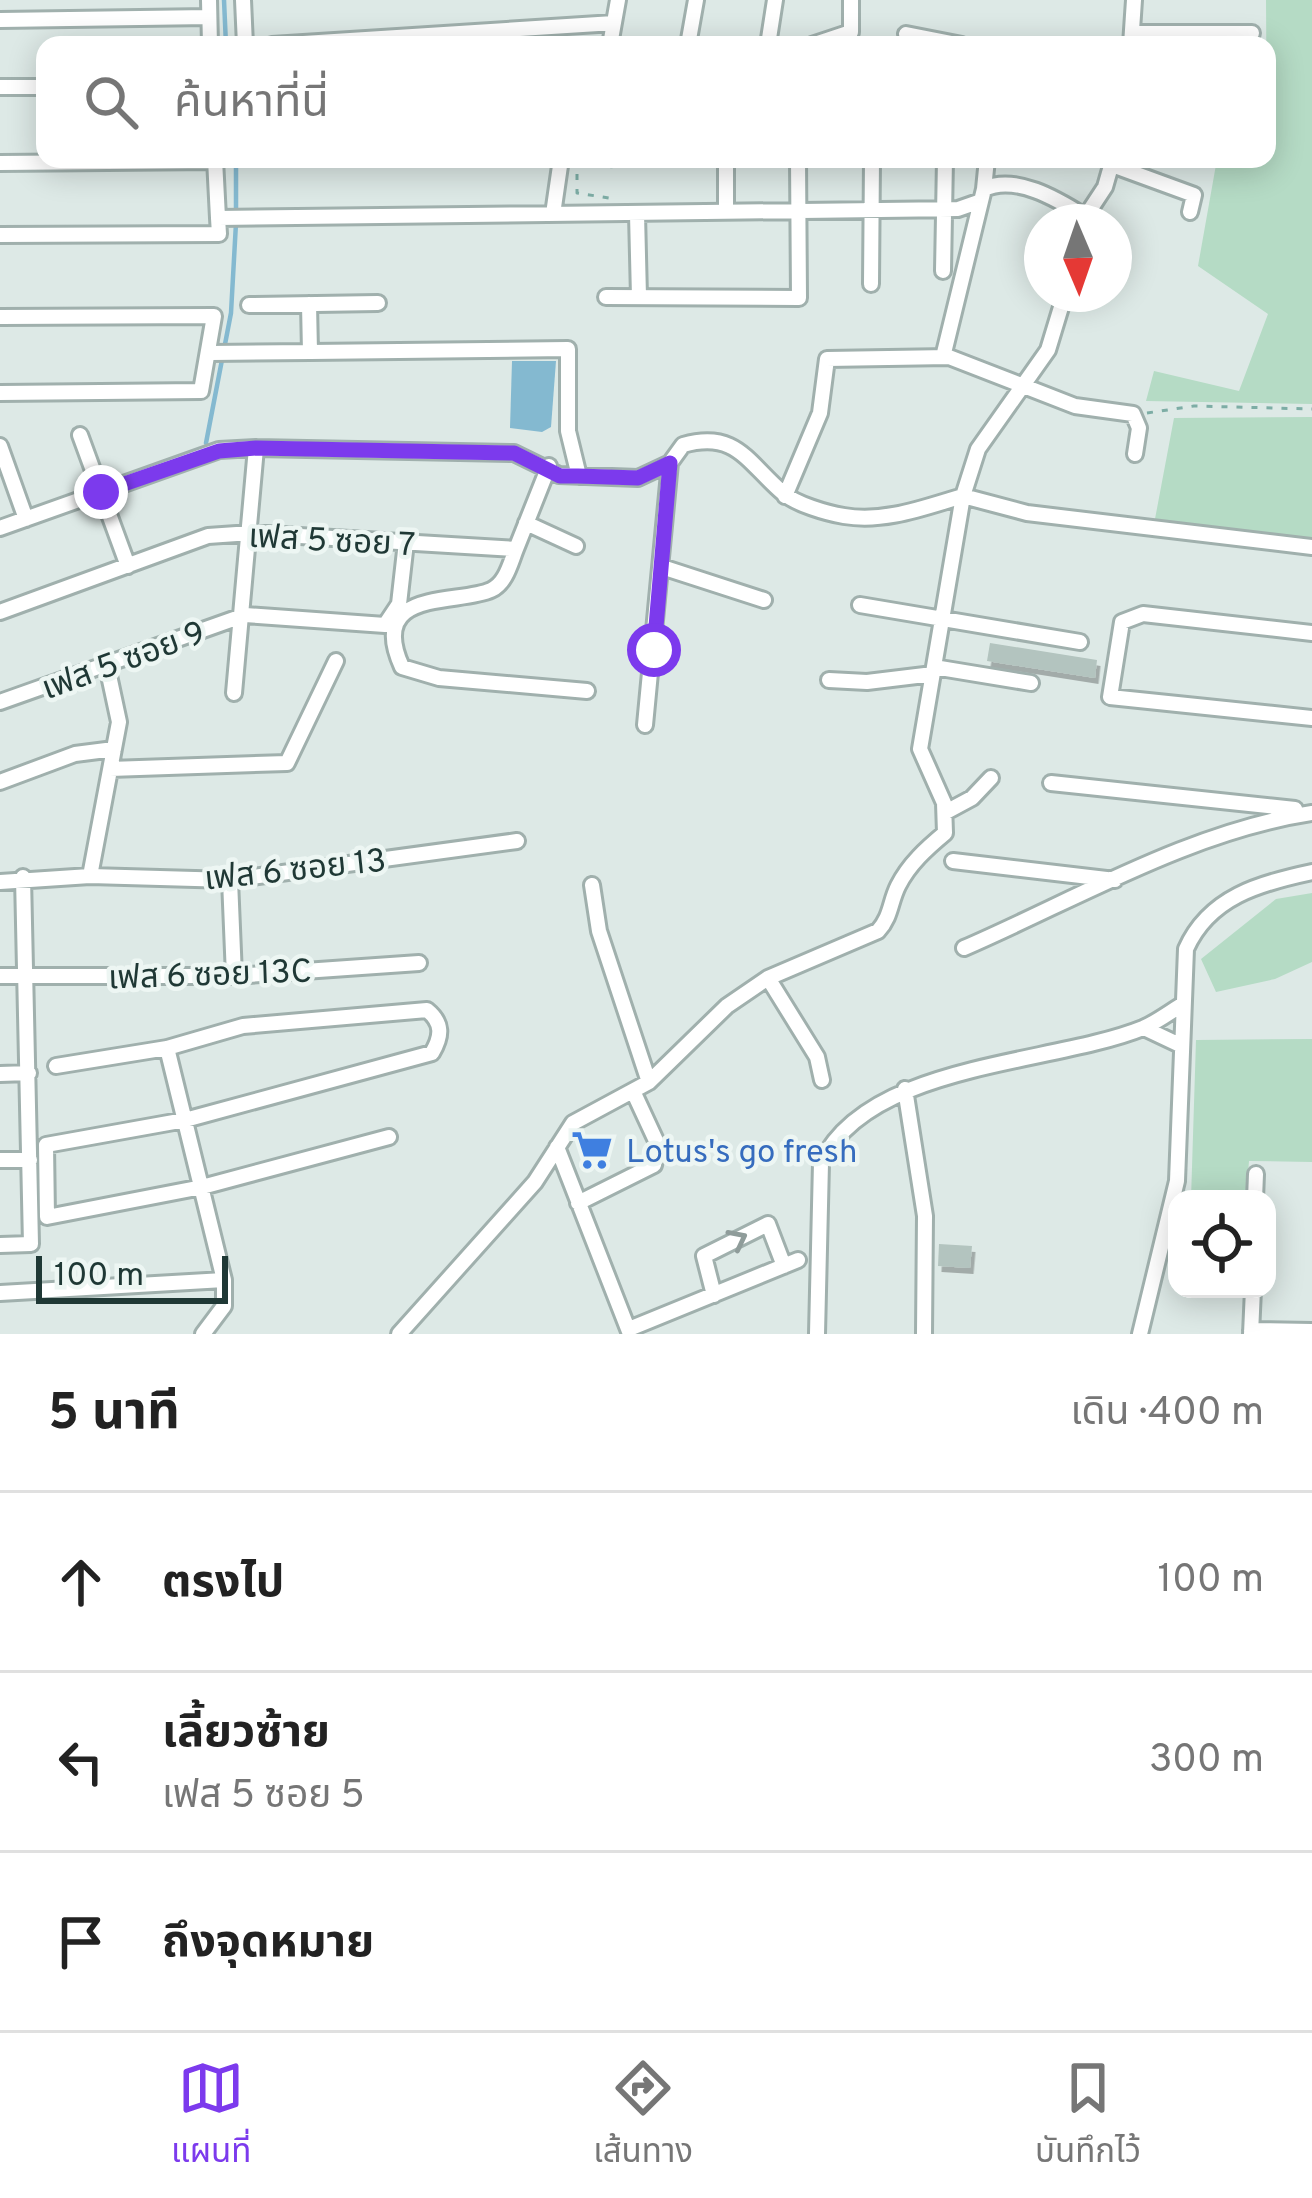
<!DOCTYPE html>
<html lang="th">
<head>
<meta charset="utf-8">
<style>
  :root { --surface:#fff; --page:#f6f6f6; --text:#222; --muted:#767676; --line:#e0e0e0; --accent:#7c3aed }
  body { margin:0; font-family:Overpass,"Noto Sans Thai",sans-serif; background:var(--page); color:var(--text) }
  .controls { position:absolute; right:36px; bottom:36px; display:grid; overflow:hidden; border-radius:24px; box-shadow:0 6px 30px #0003 }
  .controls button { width:108px; height:108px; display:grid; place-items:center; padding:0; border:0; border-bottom:3px solid var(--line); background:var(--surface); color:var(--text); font:60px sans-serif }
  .compass { position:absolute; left:1024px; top:204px; width:108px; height:108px; border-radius:50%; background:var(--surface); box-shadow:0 6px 30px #0003; rotate:178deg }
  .scale { position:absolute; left:36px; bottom:30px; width:192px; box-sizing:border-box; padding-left:12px; border:6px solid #1f3835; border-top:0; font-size:33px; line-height:42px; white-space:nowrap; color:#1f3835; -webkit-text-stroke:9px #edf6f3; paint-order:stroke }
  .stop { position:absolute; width:36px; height:36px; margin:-27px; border:9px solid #7c3aed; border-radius:50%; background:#fff }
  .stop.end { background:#7c3aed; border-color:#fff; box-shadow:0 3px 12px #0008 }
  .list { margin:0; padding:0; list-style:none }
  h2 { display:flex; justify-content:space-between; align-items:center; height:156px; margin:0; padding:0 48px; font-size:51px }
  h2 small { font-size:39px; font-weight:400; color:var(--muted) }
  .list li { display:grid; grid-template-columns:78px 1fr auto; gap:36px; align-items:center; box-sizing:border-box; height:180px; padding:0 48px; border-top:3px solid var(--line) }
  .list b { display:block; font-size:45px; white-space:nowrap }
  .list p { margin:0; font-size:39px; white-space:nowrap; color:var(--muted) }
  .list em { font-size:39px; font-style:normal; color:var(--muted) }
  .icon { flex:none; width:66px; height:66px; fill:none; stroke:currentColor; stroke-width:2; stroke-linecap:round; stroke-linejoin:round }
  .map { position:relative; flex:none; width:1312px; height:1334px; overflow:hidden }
  .search { position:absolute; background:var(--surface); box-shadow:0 6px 30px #0003; left:36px; right:36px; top:36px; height:132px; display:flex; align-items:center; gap:30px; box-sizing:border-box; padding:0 42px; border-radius:24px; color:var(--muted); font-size:45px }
  .sheet { height:696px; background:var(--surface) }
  nav { display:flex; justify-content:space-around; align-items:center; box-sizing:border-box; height:168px; border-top:3px solid var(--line); background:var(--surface); font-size:33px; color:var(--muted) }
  nav a { display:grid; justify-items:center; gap:6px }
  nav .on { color:var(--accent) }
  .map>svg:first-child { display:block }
</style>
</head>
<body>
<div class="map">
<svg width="1312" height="1334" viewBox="0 0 1312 1334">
  <defs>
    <filter id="shadow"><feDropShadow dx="3.5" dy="6" stdDeviation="0" flood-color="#0004"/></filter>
  </defs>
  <rect width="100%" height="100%" fill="#dde9e6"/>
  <!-- green -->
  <path fill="#b5dbc5" d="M1266,0H1312V404L1146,401L1154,371L1239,391L1268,314L1198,266L1217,159H1267Z
    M1312,417V538L1155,519L1174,418Z
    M1312,893V962L1275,979L1216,992L1201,959L1276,899Z
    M1312,1039V1162L1249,1161L1246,1199H1191L1196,1040Z"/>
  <!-- water -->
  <path fill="#84b9d0" d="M512,361H556L551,427L542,432L510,428Z"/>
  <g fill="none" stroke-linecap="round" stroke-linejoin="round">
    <!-- stream -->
    <path stroke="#84b9d0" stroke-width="4.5" d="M224,0L226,45
      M236,212V159
      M206,443L231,313L236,223"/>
  </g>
  <!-- building -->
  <path fill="#b3c4bf" filter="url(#shadow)" d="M990,643L1097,660L1095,678L987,661Z
    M939,1244L972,1246L970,1268L938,1266Z"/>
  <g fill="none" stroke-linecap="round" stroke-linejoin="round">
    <!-- minor casing -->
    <g stroke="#a0b0ad" stroke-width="20">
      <path id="minor" d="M209,0L210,45
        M243,0L245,45
        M0,20L209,17
        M1133,33H1252
        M906,34L962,45
        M272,45L614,23
        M610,45L618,0
        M688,45L696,0
        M768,45L775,0
        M812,45L851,32V0
        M1131,45L1134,0
        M0,87H45
        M215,159L218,218L958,209L978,202
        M726,159V212
        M0,163L215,161
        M1112,165L1194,195L1190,212
        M984,189L987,159
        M553,214L561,159
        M637,214L639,297
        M1082,222L1105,187L1113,159
        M0,235L219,234L218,218
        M943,271L945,159
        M871,284L872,159
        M606,297L799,298L798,159
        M309,304L310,352L568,349V431L579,476
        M249,305L378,303
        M0,317L214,316L201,391L0,393
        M211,353L310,352
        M943,357L984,189C1015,174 1057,199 1084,216
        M80,435L128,566
        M0,446L26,519
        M785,496L820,413L827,359L949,357L1075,406L1133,414L1139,428L1135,454
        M963,496L1027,513L1312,547
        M526,523L576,546
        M0,528L219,450L256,448L514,453L559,475L638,478L670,463L683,445C736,430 747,462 783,493C796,504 826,513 844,516C885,523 925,507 963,496
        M516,549C510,564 506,583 491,590C458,605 366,588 402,667L439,678L587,691
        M662,567L764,600
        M860,605L1080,642
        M0,612L208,536L251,533L516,549L549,466
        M1312,633L1143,614L1122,622L1110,697L1312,718
        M934,667L1031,683
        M829,680L867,682L933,674
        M234,693L256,448
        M0,702L245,615L385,625L399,604L406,542
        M645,725L670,463
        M110,769L287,763L336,661
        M0,782L75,754L114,749
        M1051,783L1295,809
        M946,812L972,798L991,778
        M953,861L1115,880
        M90,876L119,722L107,666
        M230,880L234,976
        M0,882L90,876L230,880L517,841
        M592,885L599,931L649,1082
        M964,948C1075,900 1191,831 1312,813
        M0,976H234L419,963
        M768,978L817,1057L822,1080
        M1144,1028L1182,1046
        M167,1048L224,1280V1306L203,1334
        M56,1066L167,1048L243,1026L427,1010C443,1023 442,1036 432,1053L185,1120L46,1145L47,1217L202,1187L389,1137
        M0,1074L29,1073
        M905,1089L925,1216L924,1334
        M557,1147L630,1334
        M0,1160H30
        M1255,1199L1256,1174
        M578,1203L654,1165L658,1145L633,1091
        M0,1245L31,1244L23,877
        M0,1293L224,1280
        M714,1295L704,1256L768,1224L784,1266
        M629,1329L798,1260
        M1251,1330L1312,1331
        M399,1334L535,1182L573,1123L649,1082L727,1006L768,978L878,931C891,917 890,902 898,886C909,864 927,848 945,833L944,803L920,749L963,496L978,449L1048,350L1065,294
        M817,1334L821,1163C868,1063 1051,1065 1143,1028C1157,1022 1170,1012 1183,1004
        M1140,1334L1177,1181L1186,949C1209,897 1260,883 1312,872
        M1251,1334L1253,1289"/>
    </g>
    <!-- path -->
    <path stroke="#7dada5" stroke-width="3" stroke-dasharray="6 9" stroke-linecap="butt" d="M577,159V193L609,198
      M599,159L606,167L712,160
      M1147,413L1194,406L1312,409"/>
    <!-- minor -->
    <use href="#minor" stroke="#fff" stroke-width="14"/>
  </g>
  <!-- one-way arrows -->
  <defs><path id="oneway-chevron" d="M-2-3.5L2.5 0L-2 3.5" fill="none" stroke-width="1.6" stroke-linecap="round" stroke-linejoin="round" transform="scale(3)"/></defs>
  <use stroke="#8f9c9a" href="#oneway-chevron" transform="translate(738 1239) rotate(-27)"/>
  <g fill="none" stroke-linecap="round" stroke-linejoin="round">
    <!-- route -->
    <path stroke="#7c3aed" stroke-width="15" d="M101,492L219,451L256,448L514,453L560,476H578L638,478L670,463L654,650"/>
  </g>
  <!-- icons -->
  <defs>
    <g id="supermarket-bare" transform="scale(3.24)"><path d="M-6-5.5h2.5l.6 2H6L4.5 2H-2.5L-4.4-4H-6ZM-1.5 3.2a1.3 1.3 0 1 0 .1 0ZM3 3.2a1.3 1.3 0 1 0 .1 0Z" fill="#3f7fe0" stroke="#edf6f3" stroke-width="2.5" paint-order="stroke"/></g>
  </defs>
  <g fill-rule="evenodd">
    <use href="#supermarket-bare" x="592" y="1150"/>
  </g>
  <g text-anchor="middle" stroke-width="9" stroke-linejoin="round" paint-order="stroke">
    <!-- street labels -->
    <g font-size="33" fill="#1f3835" stroke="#edf6f3">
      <text transform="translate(332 539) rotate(3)" y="12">เฟส 5 ซอย 7</text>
      <text transform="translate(123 659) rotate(-20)" y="12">เฟส 5 ซอย 9</text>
      <text transform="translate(295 868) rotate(-6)" y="12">เฟส 6 ซอย 13</text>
      <text transform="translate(210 973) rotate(-2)" y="12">เฟส 6 ซอย 13C</text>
    </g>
    <!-- shop labels -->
    <g font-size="33" fill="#366cbe" stroke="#edf6f3" text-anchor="start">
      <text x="626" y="1162">Lotus's go fresh</text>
    </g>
  </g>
</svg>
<div class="controls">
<button><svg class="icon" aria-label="locate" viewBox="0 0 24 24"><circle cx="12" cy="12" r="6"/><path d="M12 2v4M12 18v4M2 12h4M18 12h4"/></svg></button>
</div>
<svg class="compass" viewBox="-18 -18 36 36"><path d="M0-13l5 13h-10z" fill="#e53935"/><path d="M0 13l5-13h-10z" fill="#767676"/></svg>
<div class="scale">100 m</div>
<div class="stop" style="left:654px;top:650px"></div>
<div class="stop end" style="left:101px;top:492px"></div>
<div class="search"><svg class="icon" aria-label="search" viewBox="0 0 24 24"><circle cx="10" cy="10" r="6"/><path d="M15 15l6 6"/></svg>ค้นหาที่นี่</div>
</div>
<section class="sheet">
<h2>5 นาที<small>เดิน · 400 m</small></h2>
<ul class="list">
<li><svg class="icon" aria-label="ahead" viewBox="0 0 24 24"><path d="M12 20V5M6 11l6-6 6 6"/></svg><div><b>ตรงไป</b></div><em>100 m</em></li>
<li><svg class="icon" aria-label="left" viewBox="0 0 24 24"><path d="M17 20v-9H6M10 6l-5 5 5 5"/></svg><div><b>เลี้ยวซ้าย</b><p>เฟส 5 ซอย 5</p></div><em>300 m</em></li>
<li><svg class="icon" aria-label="arrive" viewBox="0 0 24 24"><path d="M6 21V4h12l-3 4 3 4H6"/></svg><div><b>ถึงจุดหมาย</b></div></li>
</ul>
</section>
<nav>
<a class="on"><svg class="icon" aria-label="map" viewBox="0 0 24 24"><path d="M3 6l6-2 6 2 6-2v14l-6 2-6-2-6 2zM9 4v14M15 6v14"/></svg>แผนที่</a>
<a><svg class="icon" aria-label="directions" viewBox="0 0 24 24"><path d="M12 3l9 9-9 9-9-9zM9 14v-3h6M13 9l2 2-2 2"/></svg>เส้นทาง</a>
<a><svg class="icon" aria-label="saved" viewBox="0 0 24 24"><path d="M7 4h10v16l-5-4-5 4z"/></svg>บันทึกไว้</a>
</nav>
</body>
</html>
